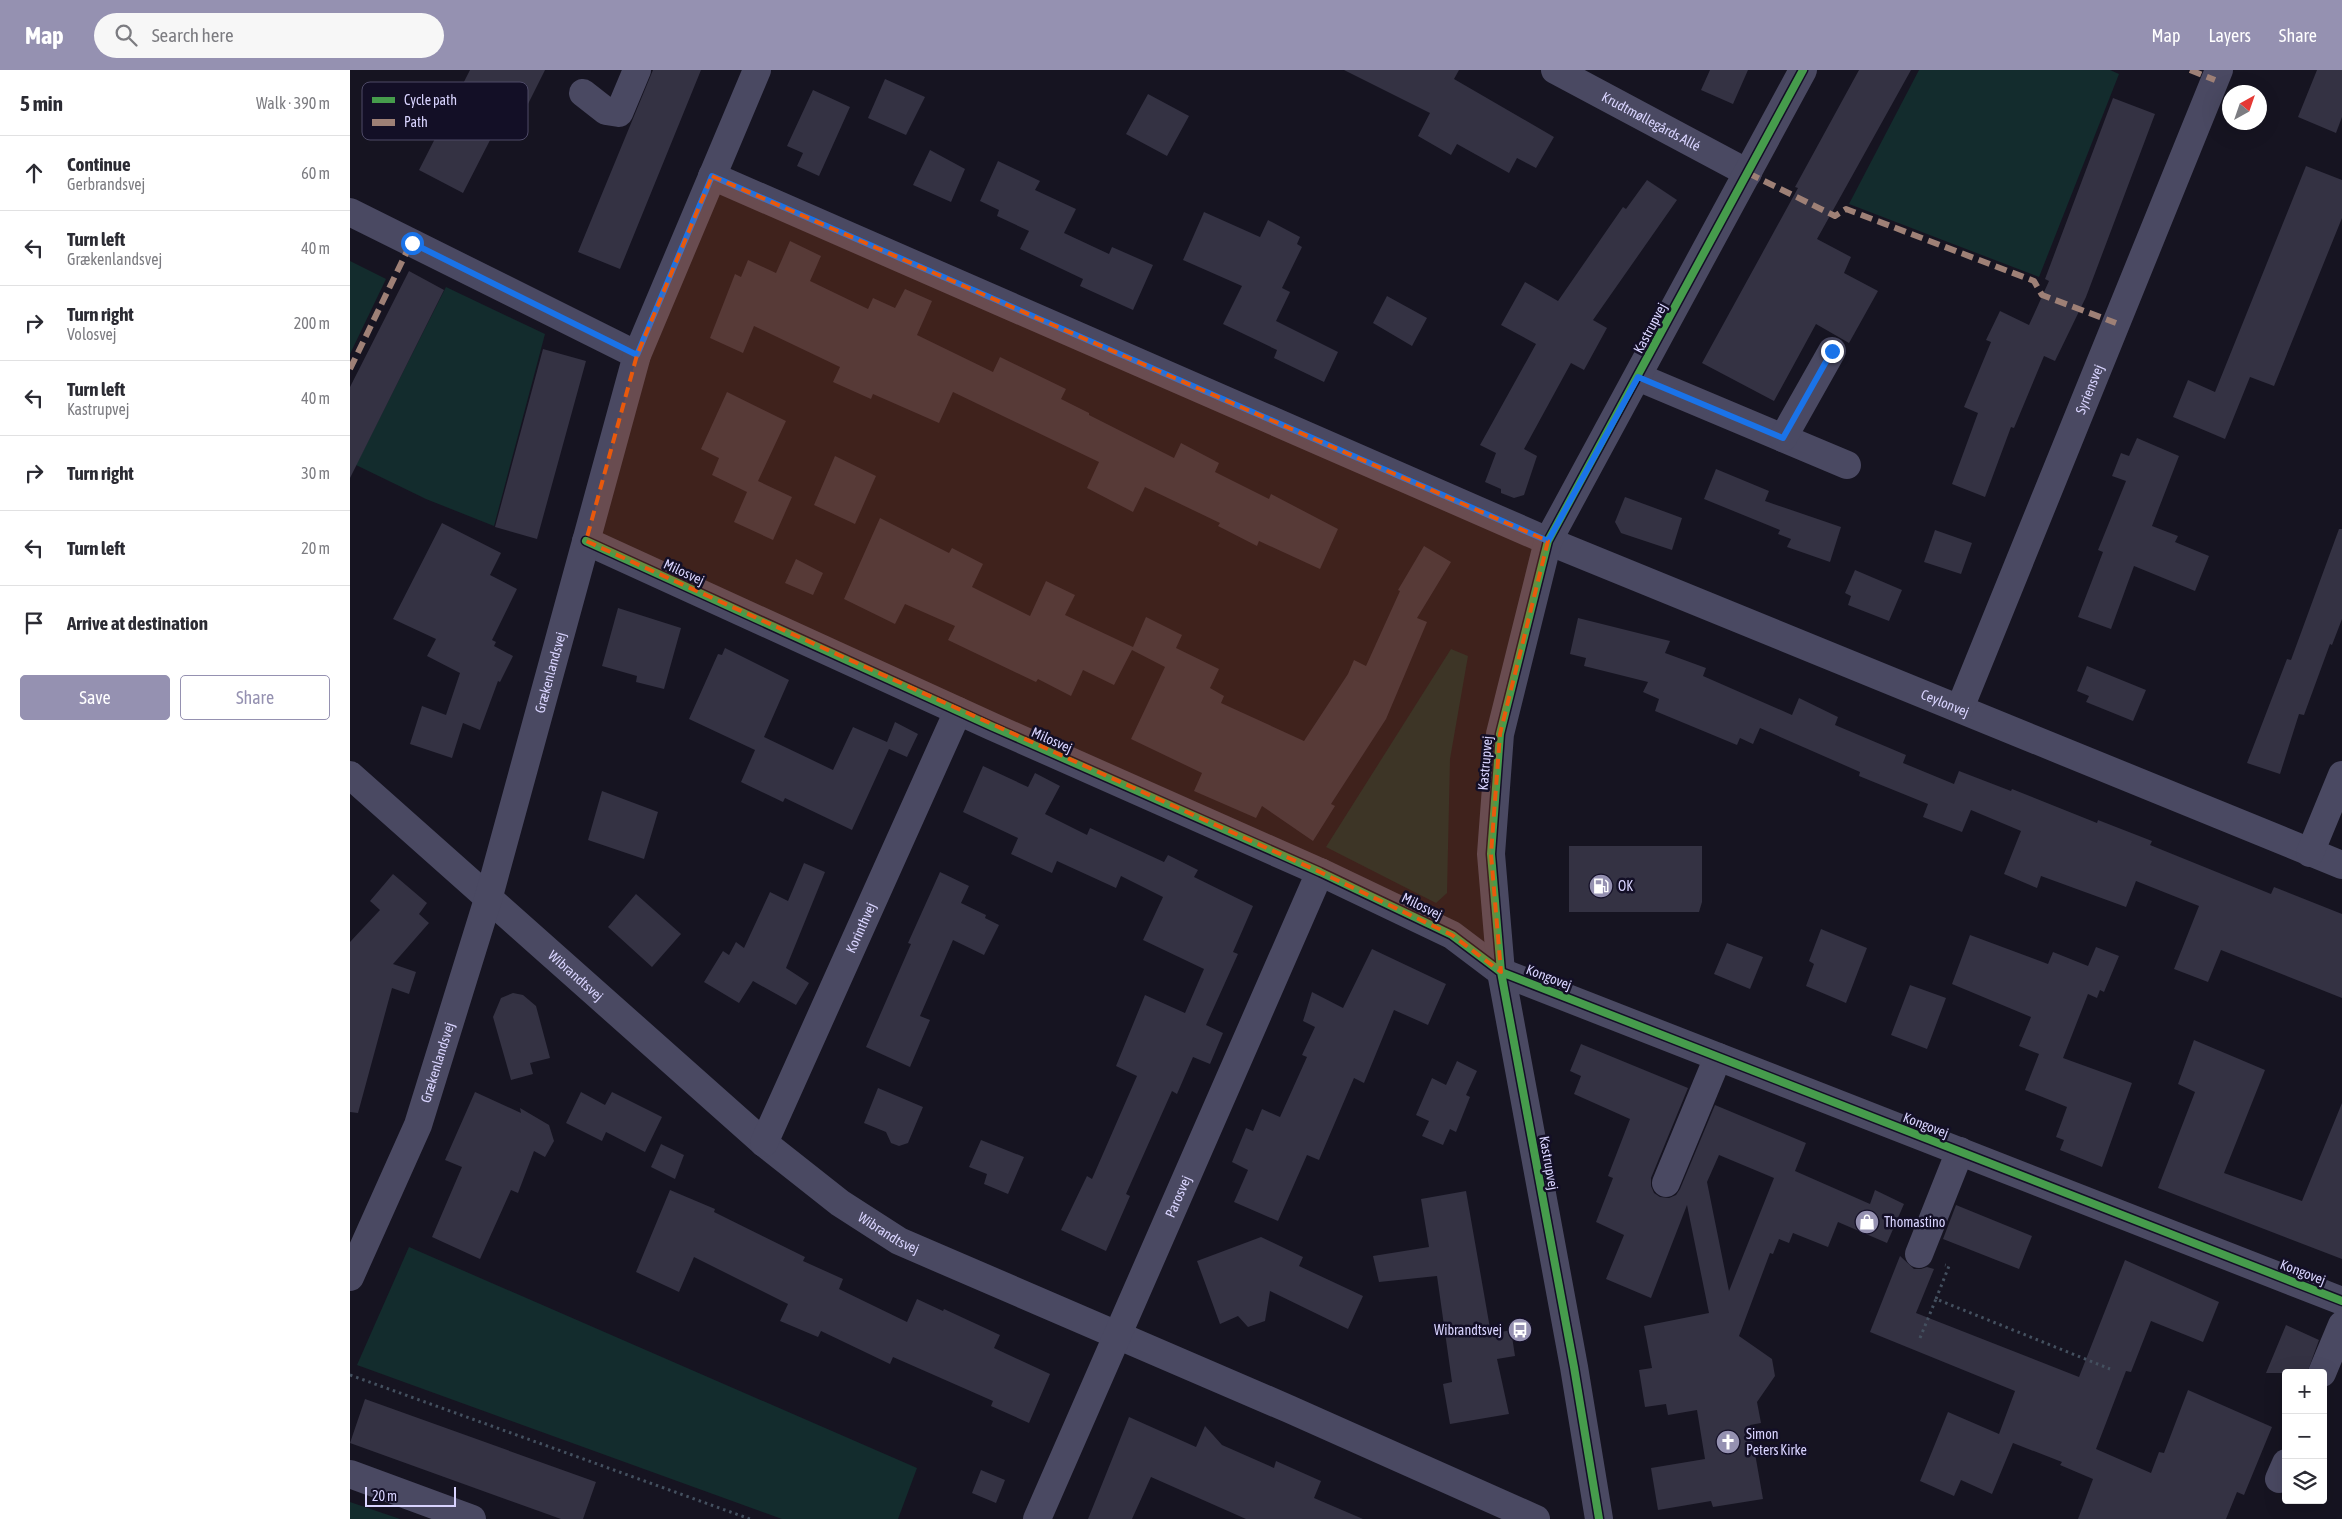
<!DOCTYPE html>
<html lang="en">
<head>
<meta charset="utf-8">
<style>
  :root { --surface:#fff; --page:#f7f7f7; --text:#2b2b33; --muted:#7c7c81; --line:#e1e1e2; --accent:#9591b1 }
  body { margin:0; font-family:"Asap Condensed",sans-serif; background:var(--page); color:var(--text) }
  .controls { position:absolute; right:15px; bottom:15px; display:grid; overflow:hidden; border-radius:5px; box-shadow:0 5px 20px #0002 }
  .controls button { width:45px; height:45px; display:grid; place-items:center; padding:0; border:0; border-bottom:1px solid var(--line); background:var(--surface); color:var(--text); font:25px sans-serif }
  .compass { position:absolute; left:1872px; top:15px; width:45px; height:45px; border-radius:50%; background:var(--surface); box-shadow:0 5px 20px #0002; rotate:40deg }
  .scale { position:absolute; left:15px; bottom:12px; width:91px; box-sizing:border-box; padding-left:5px; border:2px solid #d9d4ff; border-top:0; font-size:14px; line-height:18px; white-space:nowrap; color:#d9d4ff; -webkit-text-stroke:4px #130f26; paint-order:stroke }
  .stop { position:absolute; width:15px; height:15px; margin:-11px; border:4px solid #1a73e8; border-radius:50%; background:#fff }
  .stop.end { background:#1a73e8; border-color:#fff; box-shadow:0 1px 5px #0008 }
  .list { margin:0; padding:0; list-style:none }
  h2 { display:flex; justify-content:space-between; align-items:center; height:65px; margin:0; padding:0 20px; font-size:21px }
  h2 small { font-size:16px; font-weight:400; color:var(--muted) }
  .list li { display:grid; grid-template-columns:32px 1fr auto; gap:15px; align-items:center; box-sizing:border-box; height:75px; padding:0 20px; border-top:1px solid var(--line) }
  .list b { display:block; font-size:19px; white-space:nowrap }
  .list p { margin:0; font-size:16px; white-space:nowrap; color:var(--muted) }
  .list em { font-size:16px; font-style:normal; color:var(--muted) }
  .actions { display:flex; gap:10px; padding:15px 20px }
  .actions a { flex:1; padding:11px 0; border:1px solid var(--accent); border-radius:5px; text-align:center; font-size:18px; color:var(--accent) }
  .actions .main { background:var(--accent); color:#fff }
  .icon { flex:none; width:28px; height:28px; fill:none; stroke:currentColor; stroke-width:2; stroke-linecap:round; stroke-linejoin:round }
  .map { position:relative; flex:none; width:1992px; height:1449px; overflow:hidden }
  header { display:flex; align-items:center; gap:30px; box-sizing:border-box; height:70px; padding:0 25px; background:var(--accent); color:#fff }
  header strong { font-size:24px }
  nav { display:flex; gap:28px; margin-inline-start:auto; font-size:18px }
  .search { width:350px; height:45px; background:var(--page); display:flex; align-items:center; gap:12px; box-sizing:border-box; padding:0 18px; border-radius:28px; color:var(--muted); font-size:19px }
  main { display:flex }
  aside { flex:1; background:var(--surface) }
  .map>svg:first-child { display:block }
</style>
</head>
<body>
<header>
<strong>Map</strong>
<div class="search"><svg class="icon" aria-label="search" viewBox="0 0 24 24"><circle cx="10" cy="10" r="6"/><path d="M15 15l6 6"/></svg>Search here</div>
<nav><a>Map</a><a>Layers</a><a>Share</a></nav>
</header>
<main>
<aside>
<h2>5 min<small>Walk · 390 m</small></h2>
<ul class="list">
<li><svg class="icon" aria-label="ahead" viewBox="0 0 24 24"><path d="M12 20V5M6 11l6-6 6 6"/></svg><div><b>Continue</b><p>Gerbrandsvej</p></div><em>60 m</em></li>
<li><svg class="icon" aria-label="left" viewBox="0 0 24 24"><path d="M17 20v-9H6M10 6l-5 5 5 5"/></svg><div><b>Turn left</b><p>Grækenlandsvej</p></div><em>40 m</em></li>
<li><svg class="icon" aria-label="right" viewBox="0 0 24 24"><path d="M7 20v-9h11M14 6l5 5-5 5"/></svg><div><b>Turn right</b><p>Volosvej</p></div><em>200 m</em></li>
<li><svg class="icon" aria-label="left" viewBox="0 0 24 24"><path d="M17 20v-9H6M10 6l-5 5 5 5"/></svg><div><b>Turn left</b><p>Kastrupvej</p></div><em>40 m</em></li>
<li><svg class="icon" aria-label="right" viewBox="0 0 24 24"><path d="M7 20v-9h11M14 6l5 5-5 5"/></svg><div><b>Turn right</b></div><em>30 m</em></li>
<li><svg class="icon" aria-label="left" viewBox="0 0 24 24"><path d="M17 20v-9H6M10 6l-5 5 5 5"/></svg><div><b>Turn left</b></div><em>20 m</em></li>
<li><svg class="icon" aria-label="arrive" viewBox="0 0 24 24"><path d="M6 21V4h12l-3 4 3 4H6"/></svg><div><b>Arrive at destination</b></div></li>
</ul>
<div class="actions"><a class="main">Save</a><a>Share</a></div>
</aside>
<div class="map">
<svg width="1992" height="1449" viewBox="0 0 1992 1449">
  <rect width="100%" height="100%" fill="#161421"/>
  <!-- green -->
  <path fill="#132c2d" d="M1569,0H1760L1769,4L1689,207L1499,134Z
    M0,191L36,209L0,284Z
    M96,217L195,264L144,456L76,429L6,395Z
    M1101,579L1118,586L1100,689L1097,823L1086,833L976,777Z
    M59,1177L567,1398L548,1449H432L7,1295Z
    M0,1432L50,1449H0Z"/>
  <!-- building -->
  <path fill="#343243" fill-rule="evenodd" d="M120,0H195L178,34L162,27L113,123L69,100Z
    M303,0H351L270,199L228,182Z
    M994,0H1109L1104,9L1204,67L1186,98L1167,88L1159,103L1107,74L1101,85L1068,66L1080,43Z
    M1360,0H1398L1383,34L1351,20Z
    M1509,0H1561L1467,169L1501,187L1494,203L1528,221L1499,273L1466,254L1424,331L1352,293L1448,118L1445,117Z
    M1967,0H1992V47L1986,63L1948,47Z
    M535,9L575,27L556,65L518,48Z
    M463,20L500,37L469,106L447,96L453,83L437,76Z
    M798,24L839,46L817,86L776,64Z
    M1763,28L1805,44L1736,227L1705,291L1694,286L1664,358L1661,357L1635,427L1602,414L1628,343L1614,337L1641,272L1636,270L1650,241L1679,255L1699,211L1695,209Z
    M580,80L615,99L601,132L563,115Z
    M648,91L690,111L685,120L726,139L714,163L759,184L762,177L803,195L783,240L730,216L733,209L670,179L679,161L647,146L649,140L630,131Z
    M1956,96L1992,110V148L1924,316L1900,307L1875,369L1823,347L1838,310L1865,322Z
    M1297,110L1327,130L1243,250L1257,258L1234,300L1221,293L1174,379L1187,386L1174,425L1164,428L1151,423V419L1135,412L1146,383L1130,375L1186,274L1151,255L1175,212L1208,231L1273,137L1276,139Z
    M854,142L910,167L918,150L950,167L947,174L952,177L932,218L940,222L926,251L988,282L974,312L924,288L927,280L873,254L892,216L833,190Z
    M440,171L471,186L460,211L518,239L523,228L545,238L555,219L582,231L567,265L643,302L650,287L716,319L711,329L739,343V345L824,388L831,373L869,393L865,402L919,429L921,424L988,459L970,499L909,471L907,476L868,456L870,453L795,417L783,442L737,418L749,392L603,322L589,353L523,324L521,329L483,312L490,297L404,256L393,283L360,268L385,204L391,207L398,190L426,203Z
    M59,201L94,220L0,408V317Z
    M1037,226L1077,248L1062,276L1023,253Z
    M193,279L236,291L187,469L145,457Z
    M377,322L436,351L408,411L442,427L423,470L384,452L397,422L362,405L369,388L351,379Z
    M1787,368L1829,386L1802,456L1828,466L1825,472L1859,486L1845,521L1784,496L1761,559L1728,547L1753,482L1748,480L1776,411L1762,406L1771,383L1779,386Z
    M485,386L526,406L505,454L464,435Z
    M1366,399L1419,421L1415,431L1491,457L1480,492L1437,477L1441,469L1428,464L1430,460L1354,429Z
    M1275,427L1332,448L1322,480L1271,463L1265,452Z
    M530,448L599,483L602,478L633,494L622,517L680,546L696,511L725,525L715,545L783,577L796,547L832,565L826,578L869,599L860,618L874,626L871,633L954,671L998,604L1004,590L1016,596L1050,521L1048,520L1074,476L1101,492L1067,548L1077,552L1036,649L981,734L985,736L963,771L912,736L906,748L844,721L852,703L781,669L815,597L782,580L764,615L733,600L721,626L688,609L686,612L598,570L605,556L555,534L545,554L494,529Z
    M92,453L151,483L140,505L167,519L142,570L146,572L144,576L163,586L150,612L148,611L130,660L113,653L102,688L60,674L72,636L96,645L110,603L77,586L86,569L43,549Z
    M1989,459H1992V549L1982,575L1980,574L1954,645L1949,644L1930,704L1897,693L1937,589L1941,590Z
    M1585,460L1622,473L1611,504L1574,492Z
    M446,489L473,503L463,525L435,513Z
    M1505,500L1552,520L1539,551L1498,535L1501,526L1495,523Z
    M268,538L331,558L314,619L286,612L287,606L252,596Z
    M1228,548L1320,571L1315,583L1356,598L1353,606L1442,645L1449,628L1488,647L1485,655L1556,685L1553,693L1604,714L1609,701L1661,721L1662,719L1747,753L1748,750L1802,771L1800,775L1921,824L1924,817L1992,844V928L1871,880L1858,912L1824,899L1849,836L1786,811L1776,837L1691,806L1687,818L1654,804L1671,761L1621,740L1612,762L1573,747L1578,734L1509,706L1510,702L1410,658L1403,674L1390,668L1387,675L1305,641L1309,629L1293,622L1298,612L1234,596L1236,588L1220,584Z
    M375,578L439,610L414,667L483,700L503,657L537,672L545,652L568,664L557,687L539,679L502,760L435,728L433,732L391,712L405,680L339,649L368,584L372,585Z
    M1737,596L1796,620L1783,651L1736,632L1739,626L1727,621Z
    M633,696L678,717L685,703L710,716L695,744L737,765L740,758L814,792L818,785L848,800L844,807L903,836L883,882L888,884L856,955L873,963L860,994L843,987L827,1024L822,1021L776,1124L780,1126L756,1181L711,1160L737,1106L742,1109L787,1006L766,996L795,925L835,943L854,899L793,870L813,827L771,806L766,818L707,791L702,803L661,784L668,768L613,742Z
    M252,721L308,742L294,789L238,770Z
    M1219,776H1352V832L1349,842H1219Z
    M454,793L475,802L436,898L459,913L446,935L403,911L389,933L354,912L373,881L379,885L386,872L394,878L420,822L438,831Z
    M590,802L619,816L611,833L636,845L635,848L649,855L634,885L603,870L570,946L580,950L560,997L516,977L561,874L558,873Z
    M43,804L77,833L69,844L79,853L43,894L66,902L59,924L42,918L8,1043L0,1042V872L30,840L20,831Z
    M286,824L331,864L302,897L258,857Z
    M1471,859L1517,878L1496,933L1456,916L1464,894L1459,891Z
    M1620,865L1698,894L1703,882L1738,896L1746,877L1769,886L1754,922L1750,920L1747,928L1738,924L1713,988L1782,1013L1752,1097L1710,1080L1714,1070L1706,1067L1717,1037L1675,1020L1689,984L1669,976L1681,947L1602,914Z
    M1377,873L1413,887L1400,919L1364,904Z
    M1022,879L1096,914L1078,955L1044,940L1014,1013L1004,1008L969,1090L957,1085L928,1151L884,1132L898,1100L882,1092L896,1058L903,1061L912,1039L930,1047L957,987L952,985L965,957L953,951L962,922L993,938Z
    M1560,915L1596,928L1577,979L1541,965Z
    M163,923L173,925L186,936L200,988L180,993L183,1004L161,1010L143,947L151,928Z
    M1844,970L1915,1000L1874,1103L1952,1131L1992,1033V1189L1808,1118L1845,1022L1828,1014Z
    M1231,974L1338,1018L1301,1108V1116L1304,1123L1310,1127L1319,1128L1326,1125L1330,1119L1365,1035L1456,1073L1445,1101L1520,1134L1525,1120L1554,1134L1537,1173L1488,1152L1478,1177L1443,1163L1439,1173L1429,1169L1423,1184L1420,1183L1389,1266L1422,1289L1425,1306L1407,1332L1411,1353L1400,1355L1413,1429L1363,1437L1361,1431L1308,1440L1301,1398L1355,1389L1347,1340L1318,1345L1316,1334L1295,1337L1289,1300L1302,1298L1294,1256L1359,1243L1337,1135L1301,1228L1256,1209L1274,1165L1246,1152L1263,1108L1258,1106L1280,1049L1224,1024L1231,1006L1220,1001ZM1369,1085L1424,1108L1379,1221L1357,1112Z
    M1107,991L1127,1001L1116,1025L1120,1027L1106,1062L1100,1059L1093,1075L1072,1066L1079,1051L1066,1045L1082,1008L1096,1015Z
    M528,1018L573,1037L558,1073L549,1076L541,1073L536,1062L514,1053Z
    M125,1022L171,1043L170,1038L199,1055L204,1071L195,1087L184,1081L168,1123L161,1120L130,1189L82,1167L112,1097L95,1090Z
    M231,1022L255,1035L262,1022L312,1047L295,1082L256,1062L252,1071L216,1053Z
    M631,1070L674,1087L658,1124L634,1114L637,1104L619,1097Z
    M311,1074L334,1085L325,1109L301,1097Z
    M320,1120L365,1139L364,1142L455,1187L453,1191L493,1209L489,1219L557,1252L567,1229L593,1241L594,1239L650,1265L644,1278L700,1304L679,1353L641,1336L643,1331L543,1287L540,1294L471,1261L468,1267L430,1251L438,1234L344,1187L329,1222L286,1202Z
    M1116,1121L1141,1264L1161,1260L1165,1286L1147,1289L1159,1344L1100,1354L1093,1314L1102,1312L1087,1206L1029,1212L1023,1186L1079,1177L1071,1129Z
    M1606,1135L1682,1166L1669,1199L1593,1169Z
    M911,1167L953,1187L949,1196L1013,1226L998,1259L920,1221L915,1251L898,1257L888,1246L870,1254L847,1191Z
    M1550,1186L1564,1199H1571L1577,1197L1584,1199L1566,1243L1729,1307L1775,1190L1869,1232L1853,1272L1801,1251L1781,1302L1776,1301L1746,1379L1801,1403L1809,1382L1814,1383L1838,1320L1922,1357L1894,1425L1887,1422L1876,1449H1728L1743,1409L1710,1395L1712,1392L1663,1373L1642,1424L1611,1410L1604,1426L1570,1411L1598,1342L1649,1364L1665,1321L1520,1262Z
    M1936,1255L1969,1270L1957,1303H1916Z
    M15,1329L246,1412L233,1449H211L0,1373Z
    M779,1347L846,1377L855,1356L872,1375L924,1398L926,1391L971,1411L964,1428L1013,1449H896L801,1407L782,1449H738Z
    M631,1400L655,1410L646,1433L622,1423Z"/>
  <g fill="none" stroke-linecap="round" stroke-linejoin="round">
    <!-- path -->
    <path stroke="#44505f" stroke-width="3" stroke-dasharray="2.5 4" stroke-linecap="butt" d="M1586,1229L1599,1196L1595,1195
      M1570,1268L1586,1229L1760,1299
      M0,1305L400,1449"/>
    <!-- minor -->
    <g stroke="#4a4962" stroke-width="28">
      <path id="s1" d="M1205,0L1398,103"/>
      <path d="M233,23L256,41L269,43L287,0"/>
      <path id="s2" d="M362,106L1198,471L1992,795"/>
      <path d="M0,142L287,285"/>
      <path d="M1288,307L1497,395"/>
      <path d="M1433,368L1482,281"/>
      <path d="M236,471L641,656L970,802L1102,865L1151,902L1992,1231"/>
      <path id="s3" d="M1610,638L1869,0"/>
      <path id="s4" d="M0,705L414,1073L490,1133L549,1171L939,1339L1186,1449"/>
      <path d="M1960,783L1992,705"/>
      <path id="s5" d="M414,1073L608,641"/>
      <path d="M1316,1113L1368,987"/>
      <path d="M1569,1184L1610,1081"/>
      <path id="s6" d="M0,1207L68,1055L139,826L287,285L407,0"/>
      <path d="M1972,1303L1992,1255"/>
      <path d="M0,1404L122,1449"/>
      <path d="M1929,1409L1936,1393"/>
      <path id="s7" d="M687,1449L970,802"/>
      <path d="M1249,1449L1224,1297L1151,902L1141,784L1150,664L1198,471L1453,0"/>
    </g>
    <!-- quiet -->
    <path stroke="#9e8076" stroke-width="6" stroke-dasharray="12 6" stroke-linecap="butt" d="M1840,0L1865,10
      M1398,103L1485,146L1496,139L1684,211L1692,225L1766,253
      M0,299L61,173"/>
    <!-- cycleway casing -->
    <g stroke="#130f26" stroke-width="11">
      <path id="cycleway" d="M236,471L641,656L970,802L1102,865L1151,902L1992,1231
        M1249,1449L1224,1297L1151,902L1141,784L1150,664L1198,471L1453,0"/>
    </g>
    <!-- cycleway -->
    <use href="#cycleway" stroke="#469c4c" stroke-width="8"/>
  </g>
  <g fill="none" stroke-linecap="round" stroke-linejoin="round">
    <!-- route -->
    <path stroke="#1a73e8" stroke-width="6" d="M62,173L287,285L362,106L1198,471L1288,307L1433,368L1482,281"/>
  </g>
  <!-- marked area -->
  <path fill="#e8590c" fill-opacity="0.2" stroke="#e8590c" stroke-width="4" stroke-dasharray="10 6" stroke-linejoin="round" d="M362,106L1198,471L1150,664L1141,784L1151,902L1102,865L970,802L236,471L287,285Z"/>
  <!-- icons -->
  <defs>
    <g id="fuel-disc" transform="scale(1.25)"><circle r="9.5" fill="#9591b1" stroke="#130f26"/><path d="M-5.5-6h7V0h2V4h1.3V-2.5L3-4.5l.8-.8L6-3V5H2.5V1h-1V6h-7ZM-4.2-4.7v3.2H.2V-4.7Z" fill="#fff"/></g>
    <g id="shop-disc" transform="scale(1.25)"><circle r="9.5" fill="#9591b1" stroke="#130f26"/><path d="M-5-2.5h2.3a2.7 3.5 0 0 1 5.4 0H5L5.5 6h-11ZM-1.5-2.5h3a1.5 2.3 0 0 0-3 0Z" fill="#fff"/></g>
    <g id="bus-disc" transform="scale(1.25)"><circle r="9.5" fill="#9591b1" stroke="#130f26"/><path d="M-5-6H5V4H4V6H2V4H-2V6H-4V4H-5ZM-3.5-4V0h7V-4ZM-3.5 1.2v1.5H-2V1.2ZM2 1.2v1.5H3.5V1.2Z" fill="#fff"/></g>
    <g id="church-disc" transform="scale(1.25)"><circle r="9.5" fill="#9591b1" stroke="#130f26"/><path d="M-1.2-6h2.4v3.5h3.3v2.4h-3.3V6h-2.4V-.1h-3.3v-2.4h3.3Z" fill="#fff"/></g>
  </defs>
  <g fill-rule="evenodd">
    <use href="#fuel-disc" x="1251" y="816"/>
    <use href="#shop-disc" x="1517" y="1152"/>
    <use href="#bus-disc" x="1170" y="1260"/>
    <use href="#church-disc" x="1378" y="1372"/>
  </g>
  <g text-anchor="middle" stroke-width="5" stroke-linejoin="round" paint-order="stroke">
    <!-- street labels -->
    <g font-size="14" fill="#d9d4ff" stroke="#130f26">
      <text dy="5" stroke="none"><textPath href="#s1" startOffset="109">Krudtmøllegårds Allé</textPath></text>
      <text transform="translate(1300 258) rotate(-62)" y="5">Kastrupvej</text>
      <text dy="5" stroke="none"><textPath href="#s3" startOffset="344">Syriensvej</textPath></text>
      <text transform="translate(334 502) rotate(25)" y="5">Milosvej</text>
      <text dy="5" stroke="none"><textPath href="#s6" startOffset="638">Grækenlandsvej</textPath></text>
      <text dy="5" stroke="none"><textPath href="#s2" startOffset="1341">Ceylonvej</textPath></text>
      <text transform="translate(702 670) rotate(24)" y="5">Milosvej</text>
      <text transform="translate(1135 693) rotate(-85)" y="5">Kastrupvej</text>
      <text transform="translate(1072 836) rotate(26)" y="5">Milosvej</text>
      <text dy="5" stroke="none"><textPath href="#s5" startOffset="236">Korinthvej</textPath></text>
      <text dy="5" stroke="none"><textPath href="#s4" startOffset="302">Wibrandtsvej</textPath></text>
      <text transform="translate(1199 907) rotate(21)" y="5">Kongovej</text>
      <text dy="5" stroke="none"><textPath href="#s6" startOffset="232">Grækenlandsvej</textPath></text>
      <text transform="translate(1576 1055) rotate(21)" y="5">Kongovej</text>
      <text transform="translate(1199 1093) rotate(80)" y="5">Kastrupvej</text>
      <text dy="5" stroke="none"><textPath href="#s7" startOffset="352">Parosvej</textPath></text>
      <text dy="5" stroke="none"><textPath href="#s4" startOffset="708">Wibrandtsvej</textPath></text>
      <text transform="translate(1953 1202) rotate(21)" y="5">Kongovej</text>
    </g>
    <!-- poi labels -->
    <g font-size="14" fill="#d9d4ff" stroke="#130f26" text-anchor="start">
      <text x="1268" y="821">OK</text>
      <text x="1534" y="1157">Thomastino</text>
      <text x="1152" y="1265" text-anchor="end">Wibrandtsvej</text>
      <text x="1396" y="1369">Simon<tspan x="1396" dy="16">Peters Kirke</tspan></text>
    </g>
  </g>
  <!-- legend -->
  <rect x="12" y="12" width="166" height="58" rx="8" fill="#130f26" stroke="#4e4a67" stroke-width="1"/>
  <rect x="22" y="27" width="23" height="6" fill="#469c4c"/>
  <rect x="22" y="49" width="23" height="7" fill="#9e8076"/>
  <g font-size="14" fill="#d9d4ff">
    <text x="54" y="35">Cycle path</text>
    <text x="54" y="57">Path</text>
  </g>
</svg>
<div class="controls">
<button>+</button>
<button>−</button>
<button><svg class="icon" aria-label="layers" viewBox="0 0 24 24"><path d="M12 4l9 5-9 5-9-5zM3 14l9 5 9-5"/></svg></button>
</div>
<svg class="compass" viewBox="-18 -18 36 36"><path d="M0-13l5 13h-10z" fill="#e53935"/><path d="M0 13l5-13h-10z" fill="#7c7c81"/></svg>
<div class="scale">20 m</div>
<div class="stop" style="left:62px;top:173px"></div>
<div class="stop end" style="left:1482px;top:281px"></div>
</div>
</main>
</body>
</html>
